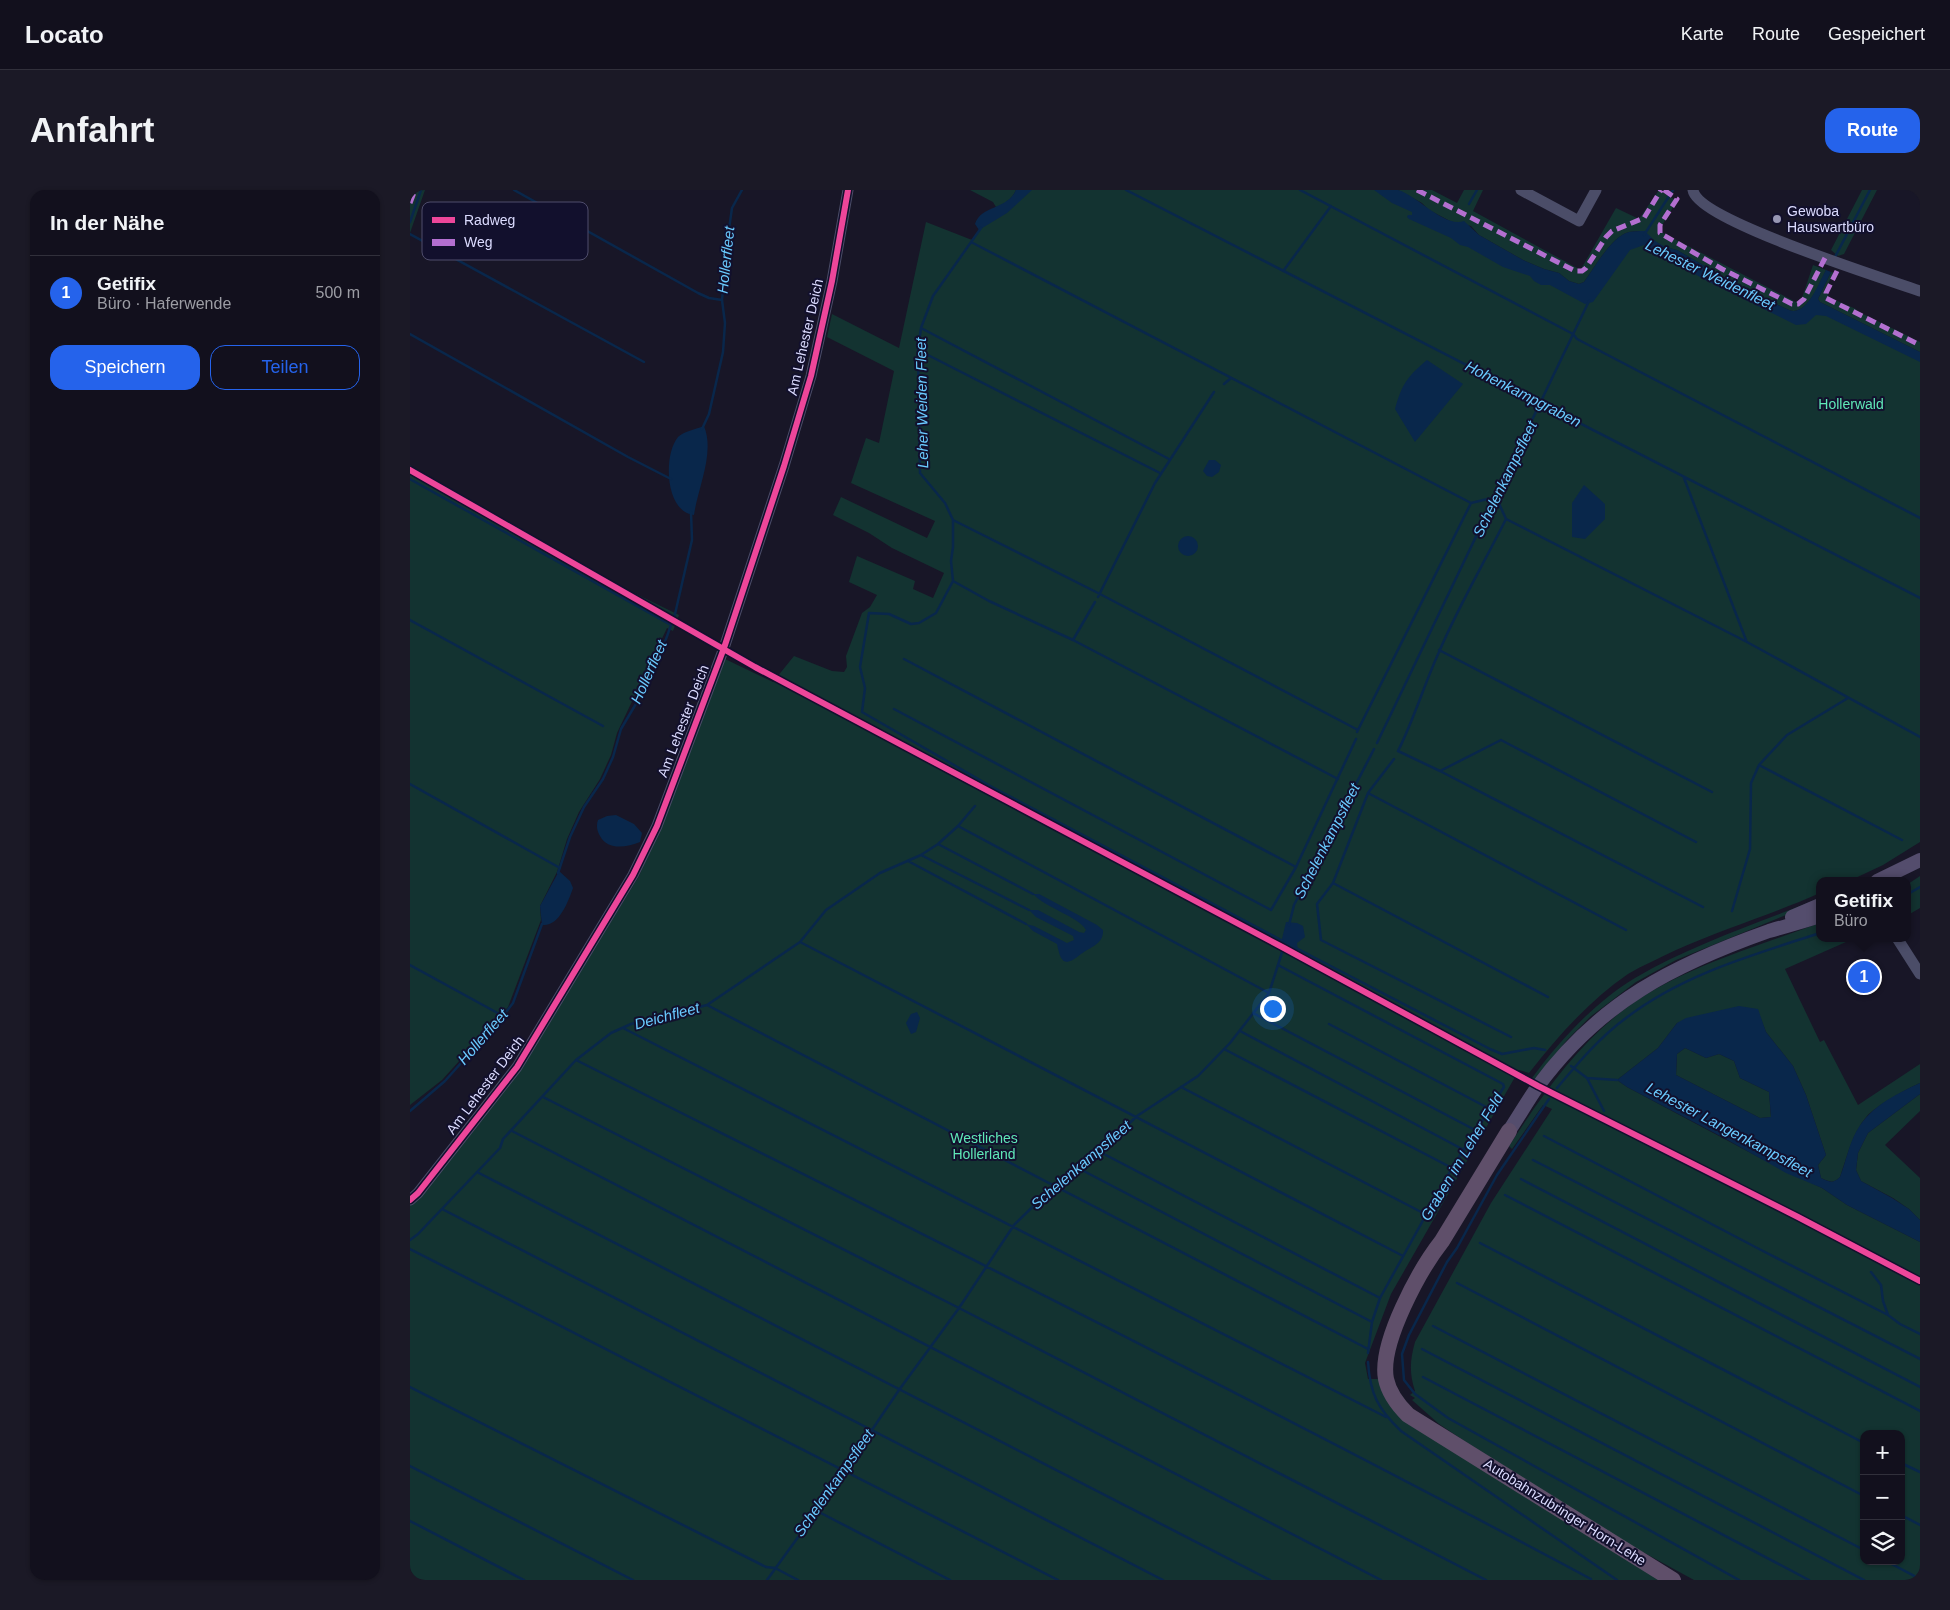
<!DOCTYPE html>
<html lang="de">
<head>
<meta charset="utf-8">
<style>
  :root { --surface:#12101d; --page:#1b1926; --text:#f1f3f6; --muted:#9c9da4; --line:#31303b; --accent:#2563eb }
  body { margin:0; font-family:Helvetica,sans-serif; background:var(--page); color:var(--text) }
  .controls { position:absolute; right:15px; bottom:15px; display:grid; overflow:hidden; border-radius:10px; box-shadow:0 1px 4px #0004 }
  .controls button { width:45px; height:45px; display:grid; place-items:center; padding:0; border:0; border-bottom:1px solid var(--line); background:var(--surface); color:var(--text); font:25px sans-serif }
  .you { position:absolute; left:862px; top:818px; width:18px; height:18px; margin:-12px; border:4px solid #fff; border-radius:50%; background:#1a73e8; box-shadow:0 0 0 8px #1a73e833 }
  .badge { display:grid; place-items:center; width:32px; height:32px; border-radius:50%; background:var(--accent); color:#fff; font-size:16px; font-weight:700 }
  .pin { position:absolute; translate:-50% -50%; border:2px solid #fff; box-shadow:0 1px 5px #0006 }
  .popup { position:absolute; left:1406px; top:687px; width:95px; height:65px; box-sizing:border-box; display:grid; place-content:center; border-radius:10px; background:var(--surface); filter:drop-shadow(0 1px 4px #0005); font-size:16px; white-space:nowrap; color:var(--muted) }
  .popup b { font-size:19px; color:var(--text) }
  .popup::after { content:''; position:absolute; left:50%; top:100%; margin-left:-10px; border:10px solid transparent; border-top-color:var(--surface) }
  .list { margin:0; padding:0; list-style:none }
  h2 { display:flex; justify-content:space-between; align-items:center; height:65px; margin:0; padding:0 20px; font-size:21px }
  h2 small { font-size:16px; font-weight:400; color:var(--muted) }
  .list li { display:grid; grid-template-columns:32px 1fr auto; gap:15px; align-items:center; box-sizing:border-box; height:75px; padding:0 20px; border-top:1px solid var(--line) }
  .list b { display:block; font-size:19px; white-space:nowrap }
  .list p { margin:0; font-size:16px; white-space:nowrap; color:var(--muted) }
  .list em { font-size:16px; font-style:normal; color:var(--muted) }
  .actions { display:flex; gap:10px; padding:15px 20px }
  .actions a { flex:1; padding:11px 0; border:1px solid var(--accent); border-radius:15px; text-align:center; font-size:18px; color:var(--accent) }
  .actions .main { background:var(--accent); color:#fff }
  .icon { flex:none; width:28px; height:28px; fill:none; stroke:currentColor; stroke-width:2; stroke-linecap:round; stroke-linejoin:round }
  .map { position:relative; flex:none; width:1510px; height:1390px; overflow:hidden; border-radius:15px }
  header { display:flex; align-items:center; gap:30px; box-sizing:border-box; height:70px; padding:0 25px; background:var(--surface); border-bottom:1px solid var(--line) }
  header strong { font-size:24px }
  nav { display:flex; gap:28px; margin-inline-start:auto; font-size:18px }
  .intro { display:flex; align-items:center; justify-content:space-between; box-sizing:border-box; height:120px; padding:0 30px }
  h1 { margin:0; font-size:35px }
  .button { padding:12px 22px; border-radius:15px; background:var(--accent); color:#fff; font-size:18px; font-weight:700 }
  main { display:flex; gap:30px; padding:0 30px }
  aside { flex:1; background:var(--surface); border-radius:15px; box-shadow:0 1px 4px #0004 }
  .map>svg:first-child { display:block }
</style>
</head>
<body>
<header>
<strong>Locato</strong>
<nav><a>Karte</a><a>Route</a><a>Gespeichert</a></nav>
</header>
<div class="intro"><h1>Anfahrt</h1><a class="button">Route</a></div>
<main>
<aside>
<h2>In der Nähe<small></small></h2>
<ul class="list">
<li><span class="badge">1</span><div><b>Getifix</b><p>Büro · Haferwende</p></div><em>500 m</em></li>
</ul>
<div class="actions"><a class="main">Speichern</a><a>Teilen</a></div>
</aside>
<div class="map">
<svg width="1510" height="1390" viewBox="0 0 1510 1390">
  <rect width="100%" height="100%" fill="#181627"/>
  <!-- green -->
  <path fill="#133331" fill-rule="evenodd" d="M0,0H15L0,43Z
    M560,0H606C602,9 595,14 586,17L583,12Z
    M616,0H969L1177,109L1208,54L1233,48L1383,126L1403,117L1510,167V652L1473,675L1439,691H1410V703C1363,724 1313,739 1266,760C1250,768 1233,775 1218,784C1179,811 1148,846 1119,883L1109,880L981,1104L955,1173L958,1189H971L974,1200L1250,1390H0V1013L147,818L229,686L265,601L315,469L363,492L384,466L422,481L434,482L437,477L436,466L452,423L460,417L467,405L439,392L447,366L505,391L503,399L523,408L534,383L482,358L459,343L423,325L431,307L517,348L525,331L441,293L456,248L469,253L484,181L417,147L422,124L489,158L516,32L562,50L574,34Z
    M988,0H1022L1047,13L1054,0H1073L1063,21L1169,79H1171L1206,18L1229,29L1249,0L1267,11L1251,37V42L1386,112L1392,108L1403,75L1416,80C1410,92 1397,127 1379,120C1369,116 1362,111 1350,108L1267,60L1255,57L1240,49L1234,41C1229,41 1224,41 1219,42C1201,47 1185,77 1174,92L1169,94L1159,91L1149,83L1134,79L1113,70L1069,45L1061,36L1042,32L1019,20L1012,13Z
    M1452,0H1467L1434,64L1428,66L1421,60Z
    M1421,82L1424,83L1414,101L1418,103V107L1446,119L1447,121L1510,152V162L1410,112L1408,109Z
    M0,275L216,399L269,425L263,441L257,438L207,543L201,565L190,589L169,622L157,649L147,682L130,716L131,730L98,817L32,890L0,915Z
    M1510,686V718L1498,725V694Z
    M1410,708V711L1266,770L1226,792L1180,827L1157,850L1124,890L1122,888C1150,850 1184,813 1225,788C1283,754 1349,733 1410,708Z
    M1410,733V748H1445L1375,779L1410,852L1414,850L1448,915L1510,874V893C1496,899 1466,916 1457,926C1442,943 1437,967 1430,987C1423,994 1420,992 1411,988L1408,975L1416,965L1396,905L1383,876L1356,842L1347,819L1267,833L1248,858L1207,890L1217,897L1352,969L1412,998L1437,1015L1510,1052V1390H1284L1220,1355L1053,1250L1029,1234L1002,1210L1005,1208L1000,1205L1005,1201C999,1183 1000,1170 1005,1152L1081,1013L1142,919L1133,915L1102,959L1099,956C1132,905 1169,852 1219,816C1276,776 1346,757 1410,733ZM1454,1244H1491V1371H1454Z
    M1275,858L1296,868L1309,864L1324,871L1330,888L1359,902L1361,927L1350,928L1266,885L1267,864Z
    M1510,904V921L1475,955L1510,988V1030L1499,1019L1483,1008L1451,991L1446,980L1448,963L1458,943Z"/>
  <!-- water -->
  <path fill="#09274b" fill-rule="evenodd" d="M606,0H622L597,23L569,40L565,34C571,15 597,20 606,0Z
    M964,0C971,0 981,0 988,0C1007,5 1034,38 1054,31L1069,45L1113,70L1134,79L1149,83L1159,91L1169,94L1174,92C1185,77 1201,47 1219,42C1224,41 1229,41 1235,41C1246,53 1251,56 1267,60L1350,108C1362,111 1369,116 1379,120C1397,127 1409,92 1416,80L1421,82L1408,109L1410,112L1510,162V172L1416,126L1406,125L1396,134L1386,135L1297,91L1234,55L1220,60L1183,112L1175,114L1140,95H1131L1124,91L1120,86L1093,77L1058,57L1050,55L1041,48L999,29L997,27L998,25H1002V22L982,13Z
    M1017,170L1053,194L1005,252L985,219C992,194 997,187 1017,170Z
    M294,236C305,263 288,297 284,325C255,322 253,265 268,247C273,242 286,239 294,236Z
    M799,270H805L811,275L809,282L802,287L797,286L793,281Z
    M1174,295L1195,314V329L1175,349L1162,347V313Z
    M768 356a10 10 0 1 1 20 0a10 10 0 1 1-20 0Z
    M206,625L224,634L232,643L230,652C217,657 198,661 190,646C187,641 186,636 188,630L197,626Z
    M149,681L160,691L163,698C158,712 149,737 132,735L130,716Z
    M623,704H629L687,735L693,740C694,754 680,757 671,764C655,777 651,774 647,754L623,741L616,734L624,736L657,753L664,750L663,746L626,727L619,720H628L669,742L674,743L676,740C669,727 636,718 623,704Z
    M876,732L887,733L893,736L895,747L887,753L888,761L871,753Z
    M1329,816L1348,819L1356,842L1383,876L1396,905L1416,965L1408,975L1411,988C1419,992 1423,994 1430,987C1435,974 1438,959 1444,946C1457,918 1484,905 1510,893V904L1458,943L1448,963L1446,980L1451,991L1482,1008L1499,1019L1510,1030V1052L1437,1015L1412,998L1376,983L1314,948L1217,897L1207,890L1248,858L1267,833L1276,828ZM1275,858L1296,868L1309,864L1324,871L1330,888L1359,902L1361,927L1350,928L1266,885L1267,864Z
    M507,822L510,828L506,842L501,844L496,833L501,824Z"/>
  <g fill="none" stroke-linecap="round" stroke-linejoin="round">
    <!-- stream -->
    <path stroke="#09274b" stroke-width="2.5" d="M104,0L288,103L299,108L312,110
      M716,0L1510,408
      M890,0L1163,144L1167,149L1510,328
      M1059,14L1067,0
      M0,32L11,0
      M571,38L523,106L511,138L508,160L510,283L535,313L543,330V357L541,371L543,391L526,423L509,433L501,434L479,424L459,423L450,477L455,498L452,522L582,597L873,751
      M0,44L234,172
      M1234,45L1263,0
      M561,52L1061,313L1086,307L1096,329L1337,452L1510,547
      M1425,67L1460,0
      M874,80L921,16
      M511,138L759,269
      M0,144L218,267L261,289
      M508,160L750,283
      M814,194L821,188
      M292,239L299,224L313,162L315,133L312,110L318,46L322,18L332,0
      M1274,288L1336,450
      M0,289L261,435
      M543,330L690,404L948,540
      M543,391L579,411L663,450L928,589
      M688,407L745,293L804,202
      M0,430L193,536
      M663,450L685,412
      M1029,460L1302,602
      M494,469L886,677
      M484,519L861,720L886,677L946,549
      M947,542L1061,313
      M967,553L1179,111
      M988,561L1030,581L1293,717
      M988,561C1004,529 1014,495 1029,462C1048,417 1074,373 1096,329
      M984,569L958,603L923,693L907,714L911,750L1101,847
      M1349,575L1492,650
      M1030,581L1091,550L1286,652
      M0,594L150,678
      M958,603L1216,740
      M548,636L859,803
      M528,654L623,704
      M511,665L619,720
      M498,671L616,734
      M148,683L160,647L174,617L193,589L203,567L211,539L227,512L239,481L256,449L265,424L282,350L281,322
      M923,693L1138,807
      M1498,704L1510,697
      M1322,721L1340,659L1341,593L1349,575L1377,545L1438,508
      M879,735L884,715L964,559
      M390,752L993,1066
      M886,758L1080,859L1092,864L1124,858L1135,860
      M0,775L93,826
      M868,775L1093,894L1094,897L1042,978L970,1108L962,1132L958,1163
      M297,815L958,1159
      M843,823L1065,940
      M919,834L1080,919
      M213,838L976,1227
      M830,841L1054,960
      M814,859L1042,978
      M166,870C506,1041 846,1210 1181,1389
      M1161,876L1177,888L1207,890
      M1177,888L1194,921
      M771,897L1015,1024
      M1147,898C1168,873 1190,847 1216,828C1273,784 1343,765 1410,743
      M133,907L549,1118L1076,1390
      M1139,909L1087,985L1047,1058L1037,1072L999,1145L992,1164L994,1190L1005,1204L1038,1228L1329,1390
      M0,921L35,891L93,826L103,813L132,734
      M102,941L971,1390
      M1134,946L1351,1060L1478,1125
      M690,962L970,1108
      M1123,970L1510,1169
      M668,978L962,1132
      M67,982L860,1390
      M1111,989L1510,1197
      M1095,1005L1510,1221
      M32,1019L753,1390
      M0,1050L8,1044L90,958L93,949L166,870L201,843L221,834L297,815L390,752L416,720L470,683L511,665L528,654L548,636L565,616
      M1070,1053L1454,1253
      M0,1059L648,1390
      M1461,1082L1471,1095L1473,1111L1478,1125L1490,1134L1510,1144
      M1047,1093L1454,1306
      M1023,1136L1454,1360
      M1012,1159L1454,1390
      M958,1172C960,1204 968,1219 991,1241L1207,1390
      M1013,1187L1399,1390
      M0,1197L356,1377L365,1378L388,1390
      M1491,1273L1510,1282
      M0,1276L223,1390
      M407,1321L540,1390
      M1491,1325L1510,1335
      M0,1331L114,1390
      M1476,1371L1510,1389
      M0,1387L5,1390
      M357,1390L407,1321L489,1200L549,1118L604,1035L645,995L690,961L727,926L788,886L820,853L859,803L875,753"/>
    <!-- minor -->
    <path stroke="#4b4d68" stroke-width="11" d="M1111,0L1169,31L1186,0
      M1283,0C1287,30 1476,89 1510,101
      M1487,748L1510,784
      M0,1010L8,1003L107,877L223,685L247,636L314,458L374,276L401,186L422,91L438,0"/>
    <!-- major -->
    <path stroke="#544d6d" stroke-width="14" d="M1467,691L1510,670
      M1382,727L1410,715
      M1099,941C1109,926 1118,910 1128,896C1190,812 1263,775 1359,741C1376,736 1393,732 1410,726"/>
    <!-- highway -->
    <path stroke="#5f4f6a" stroke-width="16" d="M1099,941L1032,1051C1010,1079 969,1153 976,1189C979,1204 988,1215 998,1225L1263,1390"/>
    <!-- quiet -->
    <path stroke="#b36fd0" stroke-width="5" stroke-dasharray="10 5" stroke-linecap="butt" d="M1007,0L1165,81H1172L1176,78L1196,47L1202,41L1234,28L1251,0
      M1254,0L1267,9L1250,35V43L1312,79L1382,114H1388L1394,109L1415,68
      M0,13L5,0
      M1427,81L1416,103V108L1510,155"/>
    <!-- cycleway casing -->
    <g stroke="#12102d" stroke-width="9">
      <path id="cycleway" d="M0,280L345,477L874,758L1128,896L1388,1027L1510,1091
        M0,1010L8,1003L107,877L223,685L247,636L314,458L374,276L401,186L422,91L438,0"/>
    </g>
    <!-- cycleway -->
    <use href="#cycleway" stroke="#ed469a" stroke-width="6"/>
  </g>
  <!-- markers -->
  <circle fill="#9797b3" stroke="#12102d" stroke-width="2" cx="1367" cy="29" r="5"/>
  <g text-anchor="middle" stroke-width="4" stroke-linejoin="round" paint-order="stroke">
    <!-- poi labels -->
    <g font-size="14" fill="#dcdcff" stroke="#12102d" text-anchor="start">
      <text x="1377" y="26">Gewoba<tspan x="1377" dy="16">Hauswartbüro</tspan></text>
    </g>
    <!-- street labels -->
    <g font-size="14" fill="#dcdcff" stroke="#12102d">
      <text transform="translate(395 147) rotate(-77)" y="5">Am Lehester Deich</text>
      <text transform="translate(273 531) rotate(-69)" y="5">Am Lehester Deich</text>
      <text transform="translate(75 895) rotate(-53)" y="5">Am Lehester Deich</text>
      <text transform="translate(1155 1322) rotate(32)" y="5">Autobahnzubringer Horn-Lehe</text>
    </g>
    <!-- park labels -->
    <g font-size="14" fill="#5fe8b7" stroke="#12102d">
      <text x="1441" y="219">Hollerwald</text>
      <text x="574" y="953">Westliches<tspan x="574" dy="16">Hollerland</tspan></text>
    </g>
    <!-- water labels -->
    <g font-size="15" font-style="italic" fill="#6acbff" stroke="#12102d">
      <text transform="translate(316 70) rotate(-84)" y="5">Hollerfleet</text>
      <text transform="translate(1300 85) rotate(26)" y="5">Lehester Weidenfleet</text>
      <text transform="translate(1113 204) rotate(27)" y="5">Hohenkampgraben</text>
      <text transform="translate(512 213) rotate(-91)" y="5">Leher Weiden Fleet</text>
      <text transform="translate(1095 289) rotate(-64)" y="5">Schelenkampsfleet</text>
      <text transform="translate(239 482) rotate(-66)" y="5">Hollerfleet</text>
      <text transform="translate(917 651) rotate(-63)" y="5">Schelenkampsfleet</text>
      <text transform="translate(257 826) rotate(-15)" y="5">Deichfleet</text>
      <text transform="translate(73 847) rotate(-49)" y="5">Hollerfleet</text>
      <text transform="translate(1319 940) rotate(28)" y="5">Lehester Langenkampsfleet</text>
      <text transform="translate(1052 967) rotate(-59)" y="5">Graben im Leher Feld</text>
      <text transform="translate(671 975) rotate(-41)" y="5">Schelenkampsfleet</text>
      <text transform="translate(424 1293) rotate(-55)" y="5">Schelenkampsfleet</text>
    </g>
  </g>
  <!-- legend -->
  <rect x="12" y="12" width="166" height="58" rx="8" fill="#12102d" stroke="#4f4d6c" stroke-width="1"/>
  <rect x="22" y="27" width="23" height="6" fill="#ed469a"/>
  <rect x="22" y="49" width="23" height="7" fill="#b36fd0"/>
  <g font-size="14" fill="#dcdcff">
    <text x="54" y="35">Radweg</text>
    <text x="54" y="57">Weg</text>
  </g>
</svg>
<div class="controls">
<button>+</button>
<button>−</button>
<button><svg class="icon" aria-label="layers" viewBox="0 0 24 24"><path d="M12 4l9 5-9 5-9-5zM3 14l9 5 9-5"/></svg></button>
</div>
<div class="you"></div>
<div class="pin badge" style="left:1454px;top:787px">1</div>
<div class="popup"><b>Getifix</b>Büro</div>
</div>
</main>
</body>
</html>
